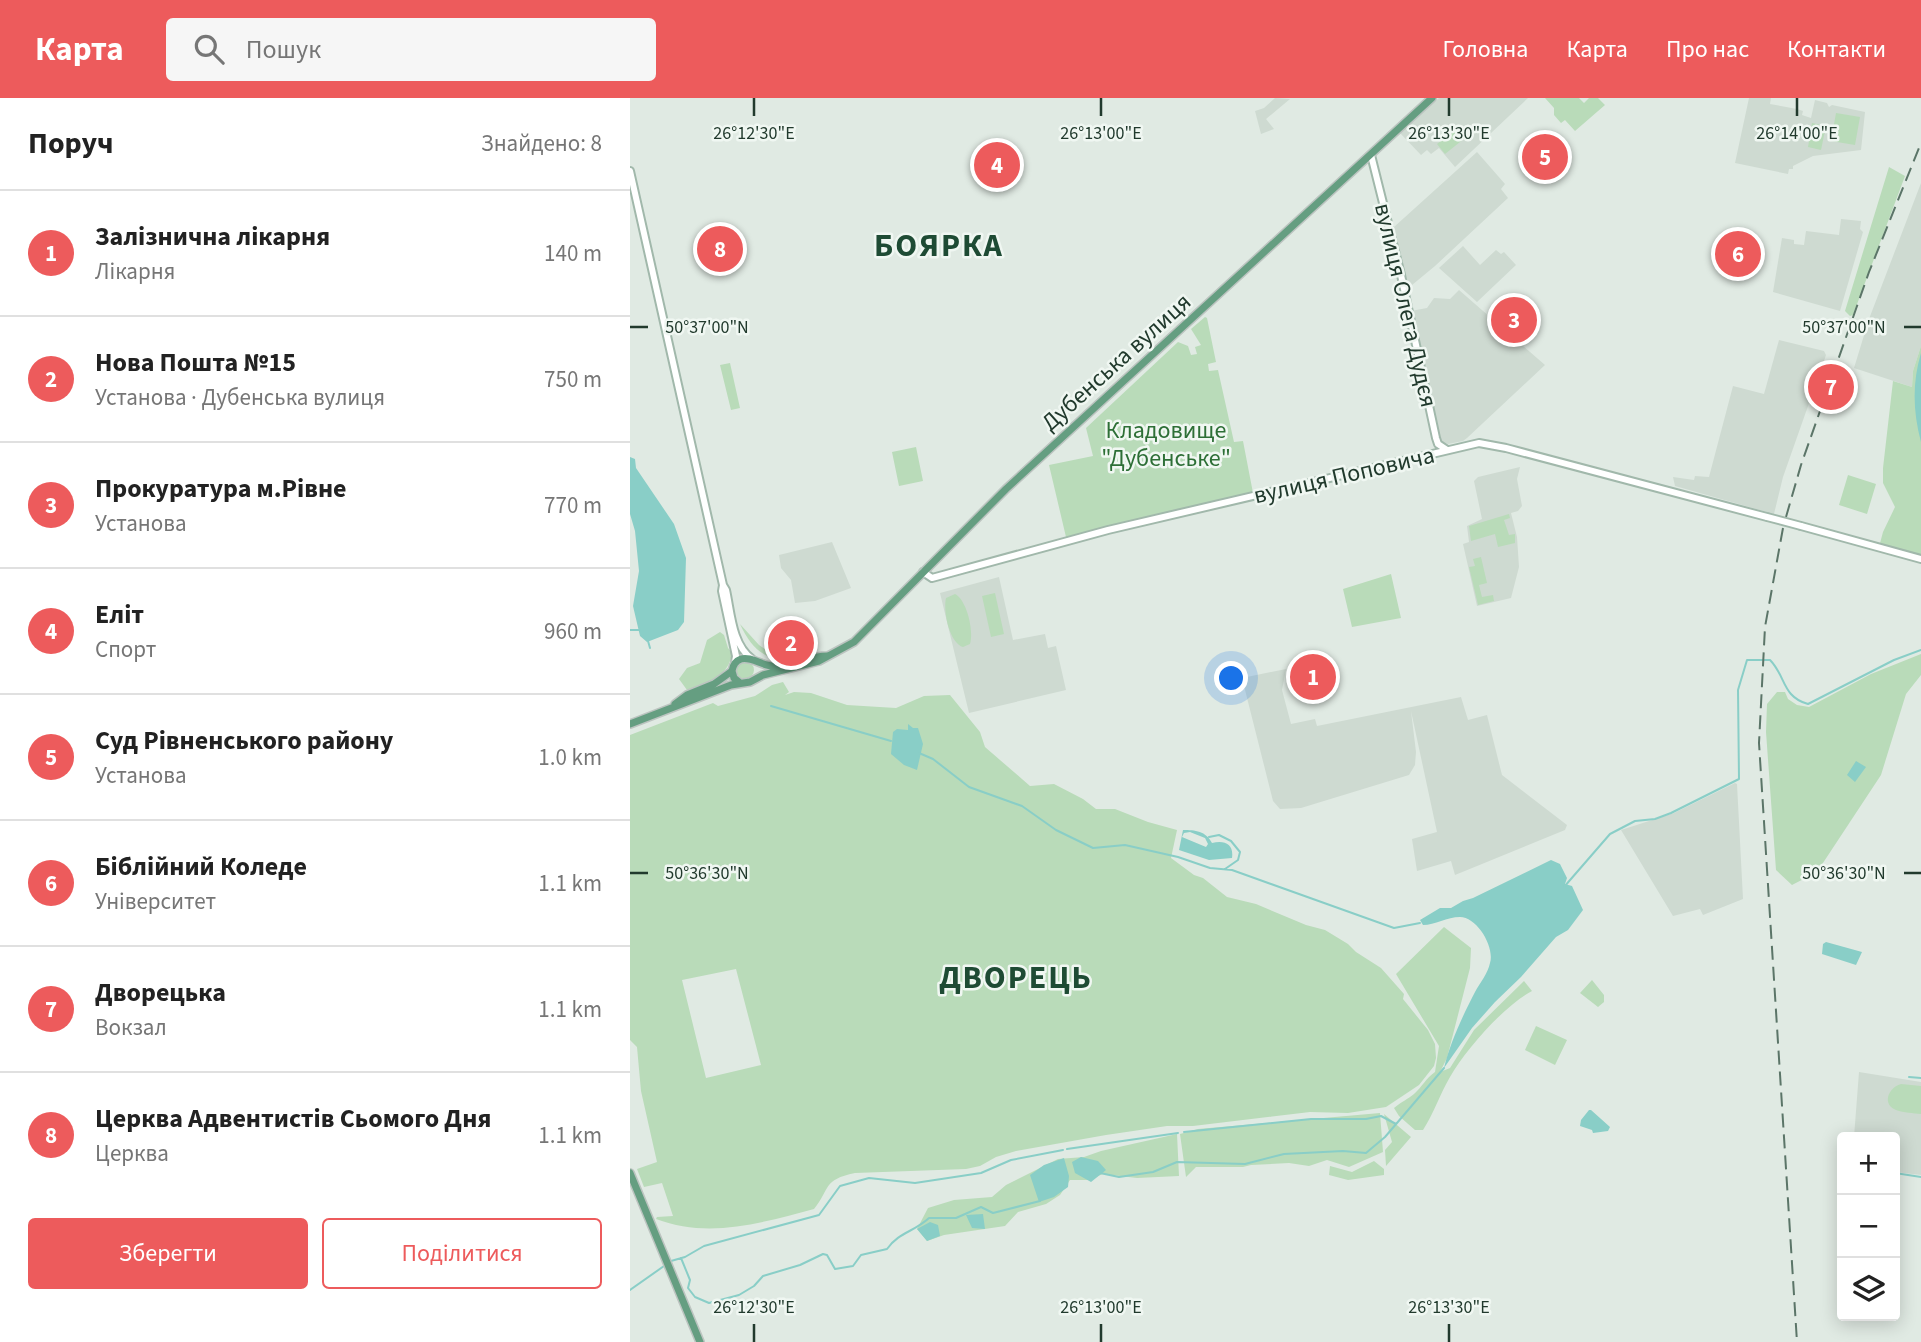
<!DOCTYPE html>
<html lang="uk">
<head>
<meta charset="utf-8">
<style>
  :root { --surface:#fff; --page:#f6f6f6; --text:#222; --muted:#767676; --line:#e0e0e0; --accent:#ed5b5c }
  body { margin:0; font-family:"Source Sans 3",sans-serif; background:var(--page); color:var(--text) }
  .controls { position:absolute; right:21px; bottom:21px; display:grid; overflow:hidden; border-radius:7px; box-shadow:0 4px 18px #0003 }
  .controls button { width:63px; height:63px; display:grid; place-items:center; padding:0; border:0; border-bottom:2px solid var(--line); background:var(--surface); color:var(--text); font:35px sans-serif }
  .you { position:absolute; left:602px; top:581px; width:24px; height:24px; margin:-18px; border:5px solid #fff; border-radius:50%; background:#1a73e8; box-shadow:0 0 0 10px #1a73e833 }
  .badge { display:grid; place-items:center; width:46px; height:46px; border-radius:50%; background:var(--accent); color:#fff; font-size:23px; font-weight:700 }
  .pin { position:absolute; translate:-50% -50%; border:4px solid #fff; box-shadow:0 2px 7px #0006 }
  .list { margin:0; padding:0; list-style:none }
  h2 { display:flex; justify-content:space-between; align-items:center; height:91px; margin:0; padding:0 28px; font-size:30px }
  h2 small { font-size:23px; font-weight:400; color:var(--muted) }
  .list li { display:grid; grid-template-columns:46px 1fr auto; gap:21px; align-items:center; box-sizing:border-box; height:126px; padding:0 28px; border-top:2px solid var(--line) }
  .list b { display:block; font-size:26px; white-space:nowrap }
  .list p { margin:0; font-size:23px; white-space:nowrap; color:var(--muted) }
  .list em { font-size:23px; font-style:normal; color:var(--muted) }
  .actions { display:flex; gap:14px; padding:21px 28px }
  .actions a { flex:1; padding:16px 0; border:2px solid var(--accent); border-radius:7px; text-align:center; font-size:24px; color:var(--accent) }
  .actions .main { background:var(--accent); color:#fff }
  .icon { flex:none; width:38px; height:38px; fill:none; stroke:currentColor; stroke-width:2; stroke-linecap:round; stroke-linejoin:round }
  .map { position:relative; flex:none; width:1291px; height:1244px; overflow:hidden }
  header { display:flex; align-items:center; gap:42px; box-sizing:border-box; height:98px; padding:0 35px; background:var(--accent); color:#fff }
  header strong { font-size:33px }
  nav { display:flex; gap:38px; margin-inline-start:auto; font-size:24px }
  .search { width:490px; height:63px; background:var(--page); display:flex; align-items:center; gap:18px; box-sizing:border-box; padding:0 24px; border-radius:7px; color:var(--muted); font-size:26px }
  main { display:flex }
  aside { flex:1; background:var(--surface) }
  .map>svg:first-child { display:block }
</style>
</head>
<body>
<header>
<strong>Карта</strong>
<div class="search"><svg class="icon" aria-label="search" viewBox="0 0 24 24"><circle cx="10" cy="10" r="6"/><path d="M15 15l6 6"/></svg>Пошук</div>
<nav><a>Головна</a><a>Карта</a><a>Про нас</a><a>Контакти</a></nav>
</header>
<main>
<aside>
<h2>Поруч<small>Знайдено: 8</small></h2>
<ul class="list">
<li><span class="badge">1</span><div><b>Залізнична лікарня</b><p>Лікарня</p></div><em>140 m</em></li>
<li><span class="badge">2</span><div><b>Нова Пошта №15</b><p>Установа · Дубенська вулиця</p></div><em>750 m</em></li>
<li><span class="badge">3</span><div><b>Прокуратура м.Рівне</b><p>Установа</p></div><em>770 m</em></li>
<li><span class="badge">4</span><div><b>Еліт</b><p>Спорт</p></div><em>960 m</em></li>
<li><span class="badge">5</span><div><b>Суд Рівненського району</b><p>Установа</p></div><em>1.0 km</em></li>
<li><span class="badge">6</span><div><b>Біблійний Коледе</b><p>Університет</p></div><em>1.1 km</em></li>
<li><span class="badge">7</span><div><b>Дворецька</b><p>Вокзал</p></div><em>1.1 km</em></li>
<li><span class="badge">8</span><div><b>Церква Адвентистів Сьомого Дня</b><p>Церква</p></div><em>1.1 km</em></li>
</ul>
<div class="actions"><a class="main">Зберегти</a><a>Поділитися</a></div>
</aside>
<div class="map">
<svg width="1291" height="1244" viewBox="0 0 1291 1244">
  <rect width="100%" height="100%" fill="#e0eae3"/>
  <!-- built -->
  <path fill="#cedad1" d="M645,0L660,1L636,21L644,31L631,36L625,13L634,10Z
    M809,0H898L825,69L809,50L801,56L797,52L791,57L770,35Z
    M1119,0H1141L1140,6L1167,11L1173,13L1172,17L1181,20L1185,2L1197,5L1199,9L1202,7L1235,14L1231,52L1183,58L1163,68V71H1159L1158,76L1105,65Z
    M847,54L875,86L871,91L878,100L805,168L782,187H777L775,185L764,129Z
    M1291,85V248L1283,273L1282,289L1224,270L1239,221Z
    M1211,121L1231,123L1230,131L1233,134L1210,213L1143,194L1152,140L1164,142V146L1174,147L1176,133L1209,137Z
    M833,148L850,167L866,152L871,156L874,154L886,167L847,204L809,170Z
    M829,192L915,267L837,340L833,343L818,346L813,344L809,339L781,213L797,210L804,200L820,201Z
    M1149,242L1194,253L1196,257L1153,379L1144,416L1045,388L1043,379L1064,382L1065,378L1079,379L1103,288L1134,296Z
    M890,369L887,381L892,408L888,413L881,415L887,439L889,469L881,500L847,508L833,446L839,444L837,428L852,421L844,383L848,379Z
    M202,444L221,490L185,503L165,505L161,482L151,470L149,457Z
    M369,479L383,542L415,536L418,550L426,548L436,592L339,615L310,495Z
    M656,571L652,592L661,626L685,621L687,628L831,599L838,622L857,617L872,677L937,727L935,732L825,777L821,763L787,773L782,741L807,734L781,613L786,654L785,667L779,677L671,710L650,711L643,703L612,580Z
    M1105,685L1107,686L1113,801L1073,817L1070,811L1043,818L991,732L1044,715Z
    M1229,974L1291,984V1077L1265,1074V1039H1224Z"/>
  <!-- green -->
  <path fill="#b9dbb9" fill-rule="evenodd" d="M915,0H949L954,5L959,0H968L975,7L945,33L935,22L931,25L924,17V10Z
    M1206,15L1230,19L1225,47L1201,43Z
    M1182,25L1196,28L1191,52L1178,49Z
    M827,30L835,40L815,56L807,46Z
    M1259,69L1275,78L1223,217L1220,218L1215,213Z
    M575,219L577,220L586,264L578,266L579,273L588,272L604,344L613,343L623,395L436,439L419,367L463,358L456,330L548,244L558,248L561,257L567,256L565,249L571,247L561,231Z
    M1291,248V461L1249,449L1253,434L1265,409L1253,385V370L1263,283L1282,289L1283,273Z
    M100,265L110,310L101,312L90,267Z
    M286,349L293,383L269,388L262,354Z
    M1218,377L1246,386L1237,416L1209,407Z
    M879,416L880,420L874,422L879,437L885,436V445L868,449L865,436L841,443L839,428Z
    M851,459L857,485L849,487L852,499L863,497L864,503L848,507L839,469L845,468L843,461Z
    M761,476L771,520L722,529L713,491Z
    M365,495L374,536L361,539L352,498Z
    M325,496C337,502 344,533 340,546L333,549C319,544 313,513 316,500Z
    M110,526L129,547L145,558L158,562C132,561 121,549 110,526Z
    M90,534L94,537L98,550L102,555C99,578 78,586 57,592L49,581L57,570L70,565L77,542Z
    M1291,556V577L1276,596L1251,677L1187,774L1162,787L1146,772L1136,634L1137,606L1147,594H1155L1158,601L1167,607L1179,609L1241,576Z
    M106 572a9 9 0 1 1 18 0a9 9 0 1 1-18 0Z
    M153,584L159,594L155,597L164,594L181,595L217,607L266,610L294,598L320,597L350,634L355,649L400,688L424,686L453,701L466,711H485L518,724L547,732L541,760L564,777L573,780L597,799L626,806L676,827L695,832L718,846L726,854L751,870L774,896L773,901L798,932L805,946L806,960L804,968L789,987L756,1009L718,1015L680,1014L563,1028H537L476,1037L386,1053L366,1059L350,1068L336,1071L225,1075C192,1082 201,1090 184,1111C131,1125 79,1141 26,1121L27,1119L43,1118L32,1085L14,1089L7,1071L27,1064L11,993L7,949L0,942V637L83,605L88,608L125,598L142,587ZM106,871L131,967L76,980L52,882Z
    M814,829L841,850L840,870L817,960L810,974L820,970L844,932L894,883L902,893C874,908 836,951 820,979C810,996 804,1015 793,1032H785L769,1018L764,1010C771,1004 778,1001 784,996C792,989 796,980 805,974L809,948L766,876Z
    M962,882L974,897V904L968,909L950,895Z
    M906,928L937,942L925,967L895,952Z
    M1271,986L1291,988V1016C1283,1015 1274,1015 1266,1012C1251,1006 1259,989 1271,986Z
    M750,1015L753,1054L719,1069L697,1062L679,1068L659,1065L621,1067L613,1069H566L556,1079L550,1036L568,1031Z
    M754,1016L781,1039L756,1068L755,1052L762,1044Z
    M547,1036L549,1078L507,1080L473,1076L458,1082H440L430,1097L416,1106L388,1114L375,1128L314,1137L297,1143L287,1131L298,1110L324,1102L362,1099L376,1087L428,1061L454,1059L471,1053Z
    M744,1063L754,1071V1077L718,1082L699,1077L700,1068L722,1074Z"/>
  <!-- water -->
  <path fill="#89cec7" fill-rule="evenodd" d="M1291,255V344C1283,314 1282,285 1291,255Z
    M0,359L5,361L6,370L44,426L56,460L54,524L48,532L17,544L10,538L3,508L9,473L5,433L0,416Z
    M278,626L283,630H288L293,646L287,672L274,667L261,656L263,634L267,631L278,632Z
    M1226,663L1236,669L1225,684L1217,677Z
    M553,732C565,732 576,733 582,745C595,742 604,746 602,760L579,762L549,752ZM560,734L575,740L578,746L576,749L552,739L554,735Z
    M921,762L930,766L937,780L935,786L942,788L953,812L938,832L926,839L891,879L865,904L842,930L814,970C820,945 833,917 845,894C850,885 858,875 860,865C865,849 847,819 830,819C817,819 805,827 793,827L790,822L810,810H821L833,803L843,800Z
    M1196,844L1232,854L1226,867L1192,856L1193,846Z
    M959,1012H961L980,1029L978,1033L963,1035L962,1032L950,1028L951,1022Z
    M451,1059L468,1063L476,1072L461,1084L445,1075L442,1064Z
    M434,1060L439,1078L438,1089L424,1099L409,1104L400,1077L414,1067Z
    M353,1116L355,1131L342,1130L336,1117Z
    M300,1124L308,1127L310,1138L297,1143L287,1131Z"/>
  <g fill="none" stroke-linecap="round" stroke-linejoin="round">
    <!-- stream -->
    <path stroke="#89cec7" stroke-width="2" d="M0,532H10
      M18,543L20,550
      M141,608L261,643
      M289,655L303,661L339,689L392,708L426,732L463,750L495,747L548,759L580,770L602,772L764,830L790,825
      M579,739L589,737L601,743L610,754L608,762L595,771
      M934,789L980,736L1005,723L1025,721L1041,715L1109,681L1108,592L1117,562H1140C1156,578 1152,599 1178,606L1264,562L1291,552
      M1279,979L1291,980
      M554,1034L681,1021H736L751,1018L766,1026
      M437,1051L548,1035
      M470,1075L489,1079L523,1074L547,1064L615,1066L654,1056L713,1053L736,1055L755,1039L814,970
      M1265,1075L1291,1079
      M51,1160L60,1182L58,1190L65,1199L79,1205L109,1197L124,1188L133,1178L170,1167L193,1156L197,1157L205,1171L223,1168L231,1157L257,1151C269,1134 284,1134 299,1120H326L351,1109L363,1115L410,1103
      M41,1163L55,1159L74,1148L189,1117L210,1088L239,1080L285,1085L351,1075L381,1062L433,1052
      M0,1192L34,1168"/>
    <!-- secondary casing -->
    <g stroke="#a1b8ab" stroke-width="10">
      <path id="secondary" d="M741,57L771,177L806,340L808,346L817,352
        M0,73L93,487L92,493L106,558L105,565
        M1171,428L1291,461
        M293,474L302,480L478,432L849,345L876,350L1137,419
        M93,487L96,492C101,514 102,547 122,561"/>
    </g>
    <!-- primary casing -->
    <g stroke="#bcc4c0" stroke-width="10">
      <path id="primary" d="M110,585L104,580L102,573C103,567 105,563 111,561C121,558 132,568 143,568C162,568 179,558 197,558
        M45,606L57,597L84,586L102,573
        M0,626L101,587L120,584L133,577L189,563L224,544L376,391L802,0
        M0,1075L70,1244"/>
    </g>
    <!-- secondary -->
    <use href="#secondary" stroke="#fff" stroke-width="6"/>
    <!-- primary -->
    <use href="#primary" stroke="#659e81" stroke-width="7"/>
    <!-- rail -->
    <path stroke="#5b7568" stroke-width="2" stroke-dasharray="14 7" stroke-linecap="butt" d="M1156,419L1171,367L1239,174L1291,45
      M1153,430L1135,529L1129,645L1167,1244"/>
    <!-- secondary-bridge casing -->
    <g stroke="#a1b8ab" stroke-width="10" stroke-linecap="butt">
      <path id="secondary-bridge" d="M1137,419L1171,428"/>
    </g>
    <!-- secondary-bridge -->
    <use href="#secondary-bridge" stroke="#fff" stroke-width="6"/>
  </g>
  <!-- ticks -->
  <path fill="none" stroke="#213a2d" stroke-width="2.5" d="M124,0V18M471,0V18M819,0V18M1167,0V18M0,229H18M1274,229H1291M0,775H18M1274,775H1291M124,1226V1244M471,1226V1244M819,1226V1244"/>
  <g text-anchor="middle" stroke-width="5" stroke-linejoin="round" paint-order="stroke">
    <!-- street labels -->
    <g font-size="24" fill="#213a2d" stroke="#f0f7f2">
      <text transform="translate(776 207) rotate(77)" y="8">вулиця Олега Дудєя</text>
      <text transform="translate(486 264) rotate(-42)" y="8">Дубенська вулиця</text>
      <text transform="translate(714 377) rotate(-13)" y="8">вулиця Поповича</text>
    </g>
    <!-- park labels -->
    <g font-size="24" fill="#2d6f36" stroke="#f0f7f2">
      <text x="536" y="340">Кладовище<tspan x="536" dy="28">"Дубенське"</tspan></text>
    </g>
    <!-- district labels -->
    <g font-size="32" font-weight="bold" letter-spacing="2" fill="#1e4b34" stroke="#f0f7f2">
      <text x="309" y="158">БОЯРКА</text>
      <text x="386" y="890">ДВОРЕЦЬ</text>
    </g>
  </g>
  <g font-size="18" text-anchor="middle" fill="#213a2d" stroke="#f0f7f2" stroke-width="5" stroke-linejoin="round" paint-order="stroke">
    <text x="124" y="41">26°12'30"E</text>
    <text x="471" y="41">26°13'00"E</text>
    <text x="819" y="41">26°13'30"E</text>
    <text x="1167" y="41">26°14'00"E</text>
    <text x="77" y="235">50°37'00"N</text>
    <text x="1214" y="235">50°37'00"N</text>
    <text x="77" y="781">50°36'30"N</text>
    <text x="1214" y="781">50°36'30"N</text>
    <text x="124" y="1215">26°12'30"E</text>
    <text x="471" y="1215">26°13'00"E</text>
    <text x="819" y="1215">26°13'30"E</text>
  </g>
</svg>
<div class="controls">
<button>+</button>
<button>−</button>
<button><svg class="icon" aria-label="layers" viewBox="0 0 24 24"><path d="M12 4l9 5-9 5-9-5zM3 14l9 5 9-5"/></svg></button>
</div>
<div class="you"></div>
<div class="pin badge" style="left:683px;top:579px">1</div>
<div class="pin badge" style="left:161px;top:545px">2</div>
<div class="pin badge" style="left:884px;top:222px">3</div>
<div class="pin badge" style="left:367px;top:67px">4</div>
<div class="pin badge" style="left:915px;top:59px">5</div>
<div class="pin badge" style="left:1108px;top:156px">6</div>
<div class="pin badge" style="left:1201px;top:289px">7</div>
<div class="pin badge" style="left:90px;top:151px">8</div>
</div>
</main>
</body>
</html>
